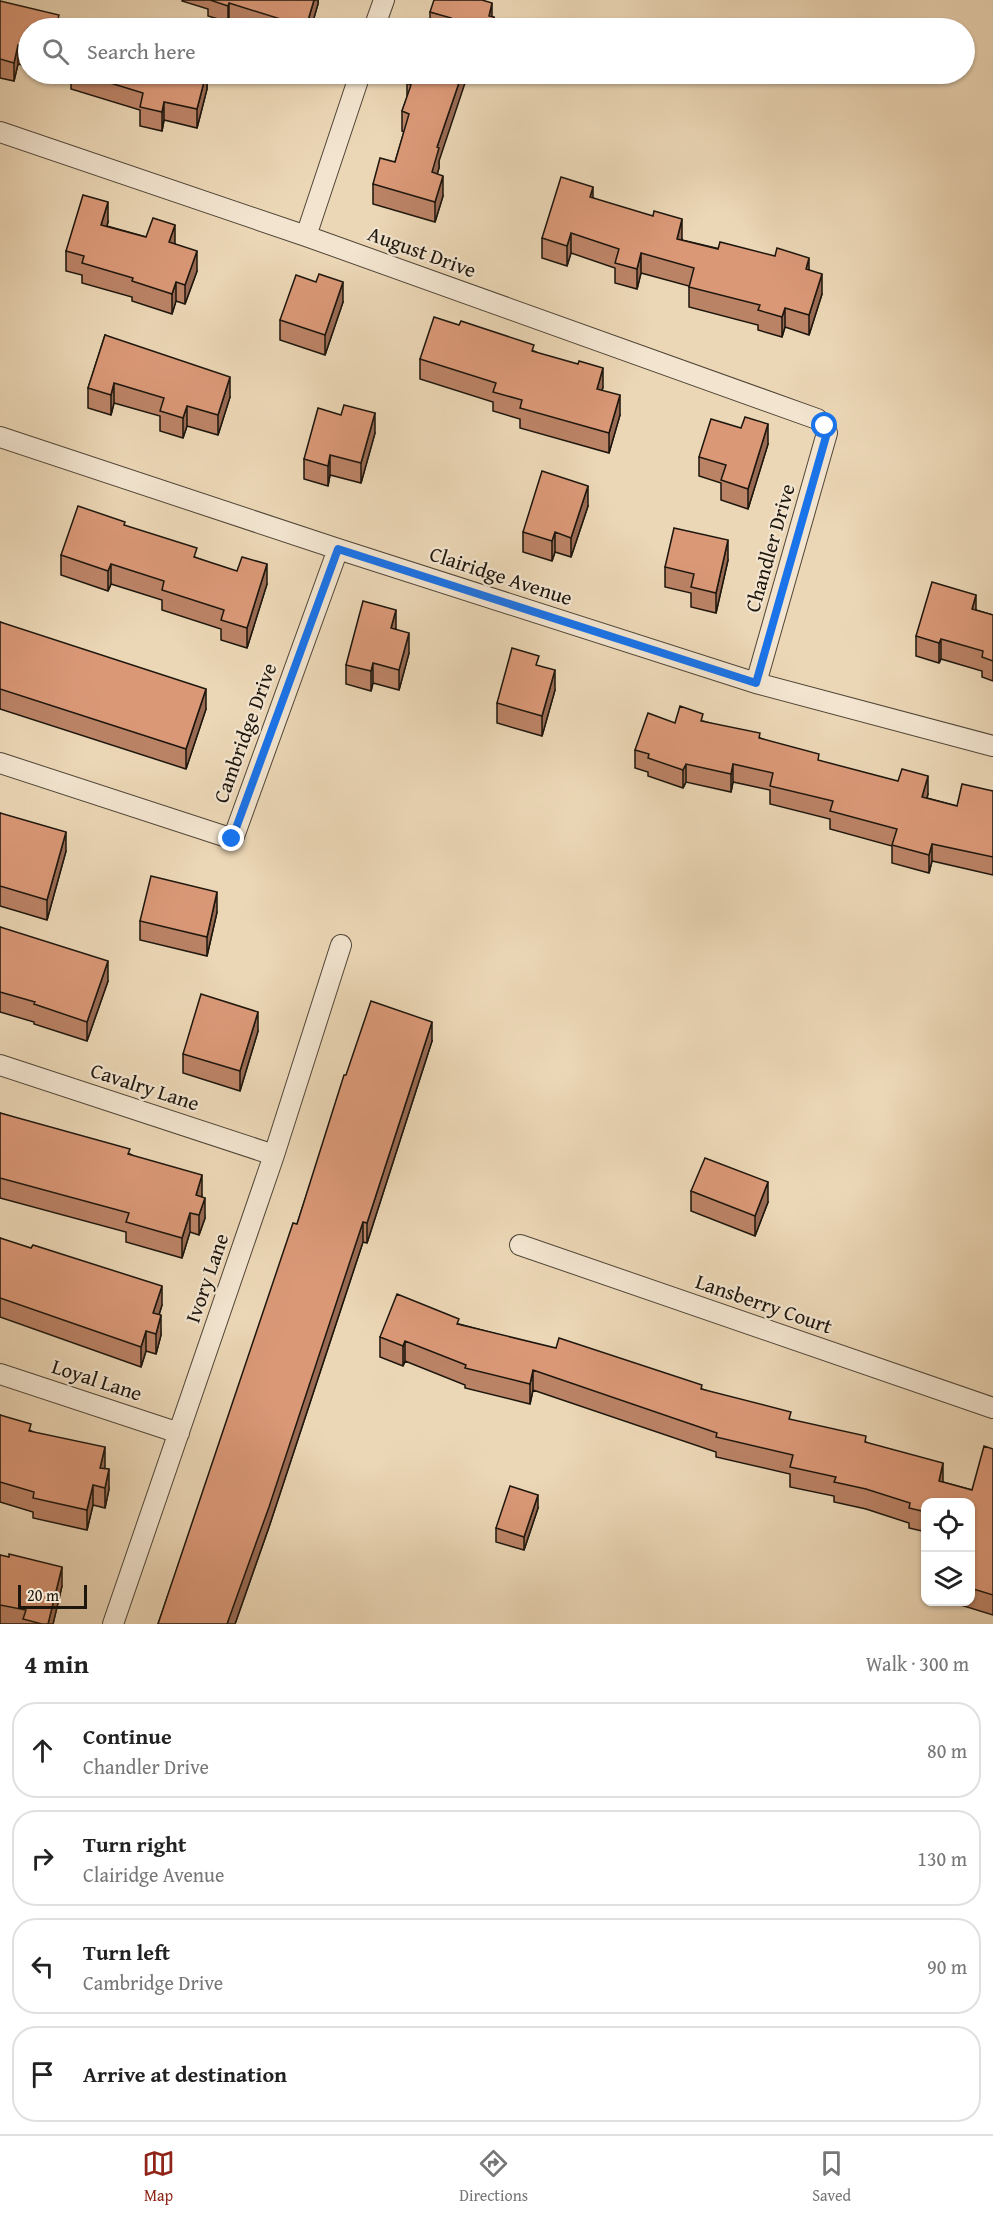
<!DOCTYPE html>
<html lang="en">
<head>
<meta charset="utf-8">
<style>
  :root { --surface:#fff; --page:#f2f2f2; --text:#222; --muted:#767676; --line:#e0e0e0; --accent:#8f2418 }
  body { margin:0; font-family:"Gentium Book Plus",serif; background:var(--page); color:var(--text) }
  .controls { position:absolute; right:18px; bottom:18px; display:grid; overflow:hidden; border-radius:12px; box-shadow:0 2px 4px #0004 }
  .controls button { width:54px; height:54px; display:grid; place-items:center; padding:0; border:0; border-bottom:2px solid var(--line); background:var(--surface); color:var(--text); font:30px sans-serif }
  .scale { position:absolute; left:18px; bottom:15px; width:69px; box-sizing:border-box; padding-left:6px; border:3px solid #1d160d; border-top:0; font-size:16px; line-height:21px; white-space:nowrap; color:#1d160d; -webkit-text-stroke:4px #f2e4cf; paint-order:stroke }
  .stop { position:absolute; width:18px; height:18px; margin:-14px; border:4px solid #1a73e8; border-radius:50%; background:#fff }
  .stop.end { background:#1a73e8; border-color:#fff; box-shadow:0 2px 6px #0008 }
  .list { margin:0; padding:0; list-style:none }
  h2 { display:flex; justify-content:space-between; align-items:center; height:78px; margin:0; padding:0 24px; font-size:26px }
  h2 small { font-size:20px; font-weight:400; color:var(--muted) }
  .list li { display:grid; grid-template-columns:39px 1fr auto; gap:18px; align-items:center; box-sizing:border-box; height:96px; margin:0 12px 12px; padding:0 12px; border:2px solid var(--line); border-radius:24px }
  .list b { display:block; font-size:22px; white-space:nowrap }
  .list p { margin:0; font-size:20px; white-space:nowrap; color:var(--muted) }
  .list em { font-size:20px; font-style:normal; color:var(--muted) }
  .icon { flex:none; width:33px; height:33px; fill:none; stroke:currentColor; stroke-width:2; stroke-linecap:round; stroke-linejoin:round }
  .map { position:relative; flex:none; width:993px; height:1624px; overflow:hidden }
  .search { position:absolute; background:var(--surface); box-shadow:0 2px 4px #0004; left:18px; right:18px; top:18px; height:66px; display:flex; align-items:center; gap:15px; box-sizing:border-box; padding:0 21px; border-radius:33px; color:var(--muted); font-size:22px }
  .sheet { height:510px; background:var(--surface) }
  nav { display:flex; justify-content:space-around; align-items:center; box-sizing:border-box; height:84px; border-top:2px solid var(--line); background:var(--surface); font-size:16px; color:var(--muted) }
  nav a { display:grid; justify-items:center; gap:3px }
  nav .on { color:var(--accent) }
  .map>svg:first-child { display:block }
</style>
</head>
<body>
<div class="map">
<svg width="993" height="1624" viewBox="0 0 993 1624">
  <rect width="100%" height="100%" fill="#ebd6b5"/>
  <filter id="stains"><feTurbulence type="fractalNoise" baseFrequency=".00333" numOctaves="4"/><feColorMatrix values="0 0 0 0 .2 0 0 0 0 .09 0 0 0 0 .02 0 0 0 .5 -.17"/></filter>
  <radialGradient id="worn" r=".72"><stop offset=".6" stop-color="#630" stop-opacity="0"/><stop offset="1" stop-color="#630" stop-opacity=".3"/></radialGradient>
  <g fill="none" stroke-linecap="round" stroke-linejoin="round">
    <!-- minor casing -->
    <g stroke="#504637" stroke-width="22">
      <path id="minor" d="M374,28L384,0
        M0,132L306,236L817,419L825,426L827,433L756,683
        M306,236L360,74
        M0,437L338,549L756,683L993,746
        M0,763L233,839L338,549
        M0,1065L274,1155
        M520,1245L993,1408
        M0,1374L179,1433
        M113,1624L274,1155L341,945"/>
    </g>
    <!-- minor -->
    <use href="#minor" stroke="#f2e4cf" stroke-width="20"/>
  </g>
  <!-- wall -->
  <path fill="#bb8366" stroke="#1d160d" stroke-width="1.5" d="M182,0H318V4L311,28H258L229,19L228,22L208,16V9L182,1Z
    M0,1L28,28V66L18,64L14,81L0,78Z
    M430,12L494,28H430Z
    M60,74H207V89L197,128L164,120L162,131L140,126V110L71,89V76Z
    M410,74L439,161V168L437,174L443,196L435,222L373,204V184L395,162L404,132L402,131V111L407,97V83Z
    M593,198L682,239V240L809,270L822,294L809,335L785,327L782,337L758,330V325L689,307V286L641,273L637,289L615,283V268L571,253L567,266L542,258V238Z
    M108,222L107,226L146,237L175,244L197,271L185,304L176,301L172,314L132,301V297L82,283V275L66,271V251Z
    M343,302L325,355L280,340V320Z
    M105,335L230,397L218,435L187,426L183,438L160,431V416L114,403L111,415L88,408V388Z
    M534,351L603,387L602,390L620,415L609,453L520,428V419L493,411V402L420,379V359Z
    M341,415L375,433L361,483L330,475L328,486L304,479V459Z
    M768,444L748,509L721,500V483L699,476V457Z
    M588,506L571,557L555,552L552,561L523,552V532Z
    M125,526L197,558L267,584L247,648L221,640V629L162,610V600L111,584L108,591L61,575V555Z
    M728,560L716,613L691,607V593L665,587V567Z
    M976,610L993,615V681L982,677V671L941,659L939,663L916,656V636Z
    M0,622L206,709L186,769L0,709Z
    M396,629L409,653L399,690L373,683L371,691L346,684V665Z
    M539,666L555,690L542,736L497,723V703Z
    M703,721L760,738L819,761L928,794L927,798L957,806L993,791V875L932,861L929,873L892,863V846L830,829V819L770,804V790L733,782L731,792L686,782L683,788L648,776V772L635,768V750Z
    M0,813L66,851L47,920L0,906Z
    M217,912L207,956L140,940V921Z
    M0,927L108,981L87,1041L34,1024V1022L0,1012Z
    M258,1031L240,1091L183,1073V1054Z
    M432,1041L367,1243L363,1242L269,1527L235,1624H158L297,1224L346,1075Z
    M0,1113L130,1154L202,1195L201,1197L205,1218L199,1235L190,1232L182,1258L126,1242V1232L0,1198Z
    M691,1191L768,1202L755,1236L691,1211Z
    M0,1238L162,1305L159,1315L161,1335L156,1354L146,1351L141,1367L0,1317Z
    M459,1324L702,1389L791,1420L866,1442L943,1482L972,1490L993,1449V1615L951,1602H970V1503H926V1532L909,1528V1523L866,1509L834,1502V1496L790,1487V1474L716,1457V1452L533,1390L530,1404L465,1388V1385L405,1361L403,1366L380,1357V1337Z
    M0,1415L104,1468L109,1489L105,1508L93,1505L87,1530L33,1518V1512L0,1502Z
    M538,1508L524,1550L496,1542V1528Z
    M0,1555L62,1586L53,1624H0Z"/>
  <!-- shaded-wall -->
  <path fill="#996a53" stroke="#1d160d" stroke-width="1.5" d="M314,0H318V4L311,28H306Z
    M229,3V19L228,22V6Z
    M492,3V23L494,17V28H489V16Z
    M18,45V64L14,81V63Z
    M206,74H207V89L197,128V109Z
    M462,74H468L439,161V168L432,192V172L437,147Z
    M164,102V120L162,131V112Z
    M443,176V196L435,222V202Z
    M593,187V207L590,197Z
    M108,202V222L101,245V225Z
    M682,219V239L677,258V239Z
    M175,225V245L169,242Z
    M571,233V253L567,266V246Z
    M197,251V271L185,304V285Z
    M641,253V273L637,289V269Z
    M809,258V278L806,269Z
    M822,274V294L809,335V315Z
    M176,282V301L172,314V294Z
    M343,282V302L325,355V335Z
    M785,308V327L782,337V317Z
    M603,368V387L597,409V389Z
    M230,377V397L218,435V415Z
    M114,383V403L111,415V395Z
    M620,395V415L609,453V433Z
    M187,406V426L183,438V418Z
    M375,413V433L361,483V463Z
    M768,424V444L748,509V489Z
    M330,455V475L328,486V466Z
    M588,486V506L571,557V538Z
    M555,532V552L552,561V541Z
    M728,540V560L716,613V593Z
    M111,564V584L108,591V571Z
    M267,564V584L247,648V628Z
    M976,595V615L972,609Z
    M396,610V630L391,628Z
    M409,633V653L399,690V670Z
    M941,639V659L939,663V643Z
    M373,663V683L371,691V671Z
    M555,670V690L542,736V716Z
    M206,689V709L186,769V749Z
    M686,764V782L683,788V770Z
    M733,764V782L731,792V774Z
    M928,776V794L922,815V797Z
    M66,832V851L47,920V900Z
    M932,844V861L929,873V855Z
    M217,892V912L207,956V937Z
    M108,961V981L87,1041V1022Z
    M258,1012V1031L240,1091V1071Z
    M432,1022V1041L367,1243V1223Z
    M202,1175V1195L196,1215V1195Z
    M768,1182V1202L755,1236V1216Z
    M205,1198V1218L199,1235V1215Z
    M190,1213V1232L182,1258V1238Z
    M363,1222V1242L269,1527L235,1624H227Z
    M162,1286V1305L153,1333V1313Z
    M161,1315V1335L156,1354V1334Z
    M146,1331V1351L141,1367V1347Z
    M405,1341V1361L403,1366V1346Z
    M533,1370V1390L530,1404V1384Z
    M105,1447V1467L100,1487V1468Z
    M943,1463V1483L939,1481Z
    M109,1469V1489L105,1508V1488Z
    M93,1485V1505L87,1530V1510Z
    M538,1495V1508L524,1550V1537Z
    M62,1567V1586L53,1624H48Z"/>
  <!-- building -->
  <path fill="#da9877" stroke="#1d160d" stroke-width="1.5" d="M210,0H314L306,27L229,3L228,6Z
    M434,0H482L492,3L489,16L494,17L490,28H447L451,18L430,12Z
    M0,1L59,15L57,23L76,28H28V48L18,45L14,63L0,59Z
    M81,74H206L197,109L164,102L162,112L140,107L143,93Z
    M410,74H462L437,147L439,148L432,172L443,176L435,202L373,184L380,158L395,162L409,114L402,111L411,85L407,83Z
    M561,177L593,187L590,197L653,216L654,211L682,219L677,239L718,249L720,242L775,256L777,248L809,258L806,269L822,274L809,315L785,308L782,317L758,310L760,305L689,287L694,268L641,253L637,269L615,263L619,249L571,233L567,246L542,238Z
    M83,195L108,202L101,225L146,237L153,218L175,225L169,242L197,251L185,285L176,282L172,294L132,281L133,278L82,263L84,256L66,251Z
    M319,274L343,282L325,335L280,320L296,275L316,282Z
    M434,317L459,325L461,321L534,345L532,351L578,364L579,361L603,368L597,389L620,395L609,433L520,408L522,400L493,392L496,383L420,359Z
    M105,335L230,377L218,415L187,406L183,418L160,411L164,398L114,383L111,395L88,388Z
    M344,405L375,413L361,463L330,455L328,466L304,459L318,408L341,415Z
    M745,417L768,424L748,489L721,480L726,465L699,457L711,419L741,428Z
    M542,471L588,486L571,538L555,532L552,541L523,532Z
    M78,506L125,522L124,525L197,548L194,557L237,571L242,557L267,564L247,628L221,620L224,610L162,590L164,581L111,564L108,571L61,555Z
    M674,528L728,540L716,593L691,587L694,574L665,567Z
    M932,582L976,595L972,609L993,615V661L982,657L983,651L941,639L939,643L916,636Z
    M363,601L396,610L391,628L409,633L399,670L373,663L371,671L346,665Z
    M0,622L206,689L186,749L0,689Z
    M512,648L539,656L536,665L555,670L542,716L497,703Z
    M680,706L703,714L701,721L760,733L759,738L819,754L818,760L898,781L902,769L928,776L922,797L957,806L962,784L993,791V857L932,844L929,855L892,845L897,829L830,811L833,801L770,786L773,773L733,764L731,774L686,764L683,770L648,758L649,754L635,750L648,713L675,723Z
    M0,813L66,832L47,900L0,886Z
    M151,876L217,892L207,937L140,921Z
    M0,927L108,961L87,1022L34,1004L35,1002L0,992Z
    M201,994L258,1012L240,1071L183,1054Z
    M371,1001L432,1022L367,1223L363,1222L269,1507L227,1624H158L293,1223L297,1224L344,1075H346Z
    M0,1113L130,1149L128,1154L202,1175L196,1195L205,1198L199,1215L190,1213L182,1238L126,1222L129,1213L0,1178Z
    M705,1158L768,1182L755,1216L691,1191Z
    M0,1238L31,1248L33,1245L162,1286L153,1313L161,1315L156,1334L146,1331L141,1347L0,1298Z
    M397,1294L459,1319L457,1324L556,1348L559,1338L702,1385L701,1389L791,1412L789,1419L866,1436L865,1442L943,1463L939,1481L972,1490L984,1446L993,1449V1595L970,1588V1503H926V1512L909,1508L910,1503L866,1489L834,1482L836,1477L790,1467L793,1455L716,1437L717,1433L533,1370L530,1384L465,1368L466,1365L405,1341L403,1346L380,1337Z
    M0,1415L31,1424L29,1431L105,1447L100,1468L109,1469L105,1488L93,1485L87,1510L33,1498L34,1492L0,1482Z
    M510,1486L538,1495L524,1537L496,1528Z
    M9,1554L62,1567L48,1624H42L23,1619L26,1610L0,1605V1555L9,1557Z"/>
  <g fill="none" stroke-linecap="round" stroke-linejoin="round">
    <!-- route -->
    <path stroke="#1a73e8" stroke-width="8" d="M232,839L338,549L756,683L827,433L825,426"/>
  </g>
  <g text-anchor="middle" stroke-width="4.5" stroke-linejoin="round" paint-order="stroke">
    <!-- street labels -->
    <g font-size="21" fill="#1d160d" stroke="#f2e4cf">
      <text transform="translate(422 252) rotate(20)" y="7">August Drive</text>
      <text transform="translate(770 548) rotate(-74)" y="7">Chandler Drive</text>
      <text transform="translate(501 576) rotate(18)" y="7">Clairidge Avenue</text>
      <text transform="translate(245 733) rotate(-70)" y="7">Cambridge Drive</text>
      <text transform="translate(145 1087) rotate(18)" y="7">Cavalry Lane</text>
      <text transform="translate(207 1278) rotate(-71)" y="7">Ivory Lane</text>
      <text transform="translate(764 1304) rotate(19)" y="7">Lansberry Court</text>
      <text transform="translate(97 1380) rotate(18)" y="7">Loyal Lane</text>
    </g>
  </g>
  <rect width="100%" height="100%" filter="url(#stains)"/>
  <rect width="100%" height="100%" fill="url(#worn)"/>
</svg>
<div class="controls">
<button><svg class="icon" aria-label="locate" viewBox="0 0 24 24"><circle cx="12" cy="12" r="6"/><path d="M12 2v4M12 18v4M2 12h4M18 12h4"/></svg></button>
<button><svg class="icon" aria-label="layers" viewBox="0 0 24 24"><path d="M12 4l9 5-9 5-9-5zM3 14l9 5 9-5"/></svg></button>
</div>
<div class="scale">20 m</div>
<div class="stop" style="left:825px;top:426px"></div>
<div class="stop end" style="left:232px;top:839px"></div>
<div class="search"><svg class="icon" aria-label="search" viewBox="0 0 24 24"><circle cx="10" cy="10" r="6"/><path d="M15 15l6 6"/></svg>Search here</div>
</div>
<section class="sheet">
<h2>4 min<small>Walk · 300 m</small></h2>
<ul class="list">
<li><svg class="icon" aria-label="ahead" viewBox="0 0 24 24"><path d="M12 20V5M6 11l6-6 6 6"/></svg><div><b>Continue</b><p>Chandler Drive</p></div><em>80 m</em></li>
<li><svg class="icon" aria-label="right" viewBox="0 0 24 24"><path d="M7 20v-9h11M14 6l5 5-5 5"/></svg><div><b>Turn right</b><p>Clairidge Avenue</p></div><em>130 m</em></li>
<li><svg class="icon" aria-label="left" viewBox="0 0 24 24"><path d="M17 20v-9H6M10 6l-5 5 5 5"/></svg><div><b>Turn left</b><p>Cambridge Drive</p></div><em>90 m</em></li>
<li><svg class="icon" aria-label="arrive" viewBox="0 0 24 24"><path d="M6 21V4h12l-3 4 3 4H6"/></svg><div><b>Arrive at destination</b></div></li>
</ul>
</section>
<nav>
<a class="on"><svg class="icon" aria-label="map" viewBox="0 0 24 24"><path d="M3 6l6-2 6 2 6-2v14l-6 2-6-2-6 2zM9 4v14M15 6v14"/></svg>Map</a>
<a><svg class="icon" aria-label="directions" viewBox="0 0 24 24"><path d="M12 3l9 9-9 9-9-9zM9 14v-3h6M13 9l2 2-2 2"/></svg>Directions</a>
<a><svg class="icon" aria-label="saved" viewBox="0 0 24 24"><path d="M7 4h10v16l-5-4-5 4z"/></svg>Saved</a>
</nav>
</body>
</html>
